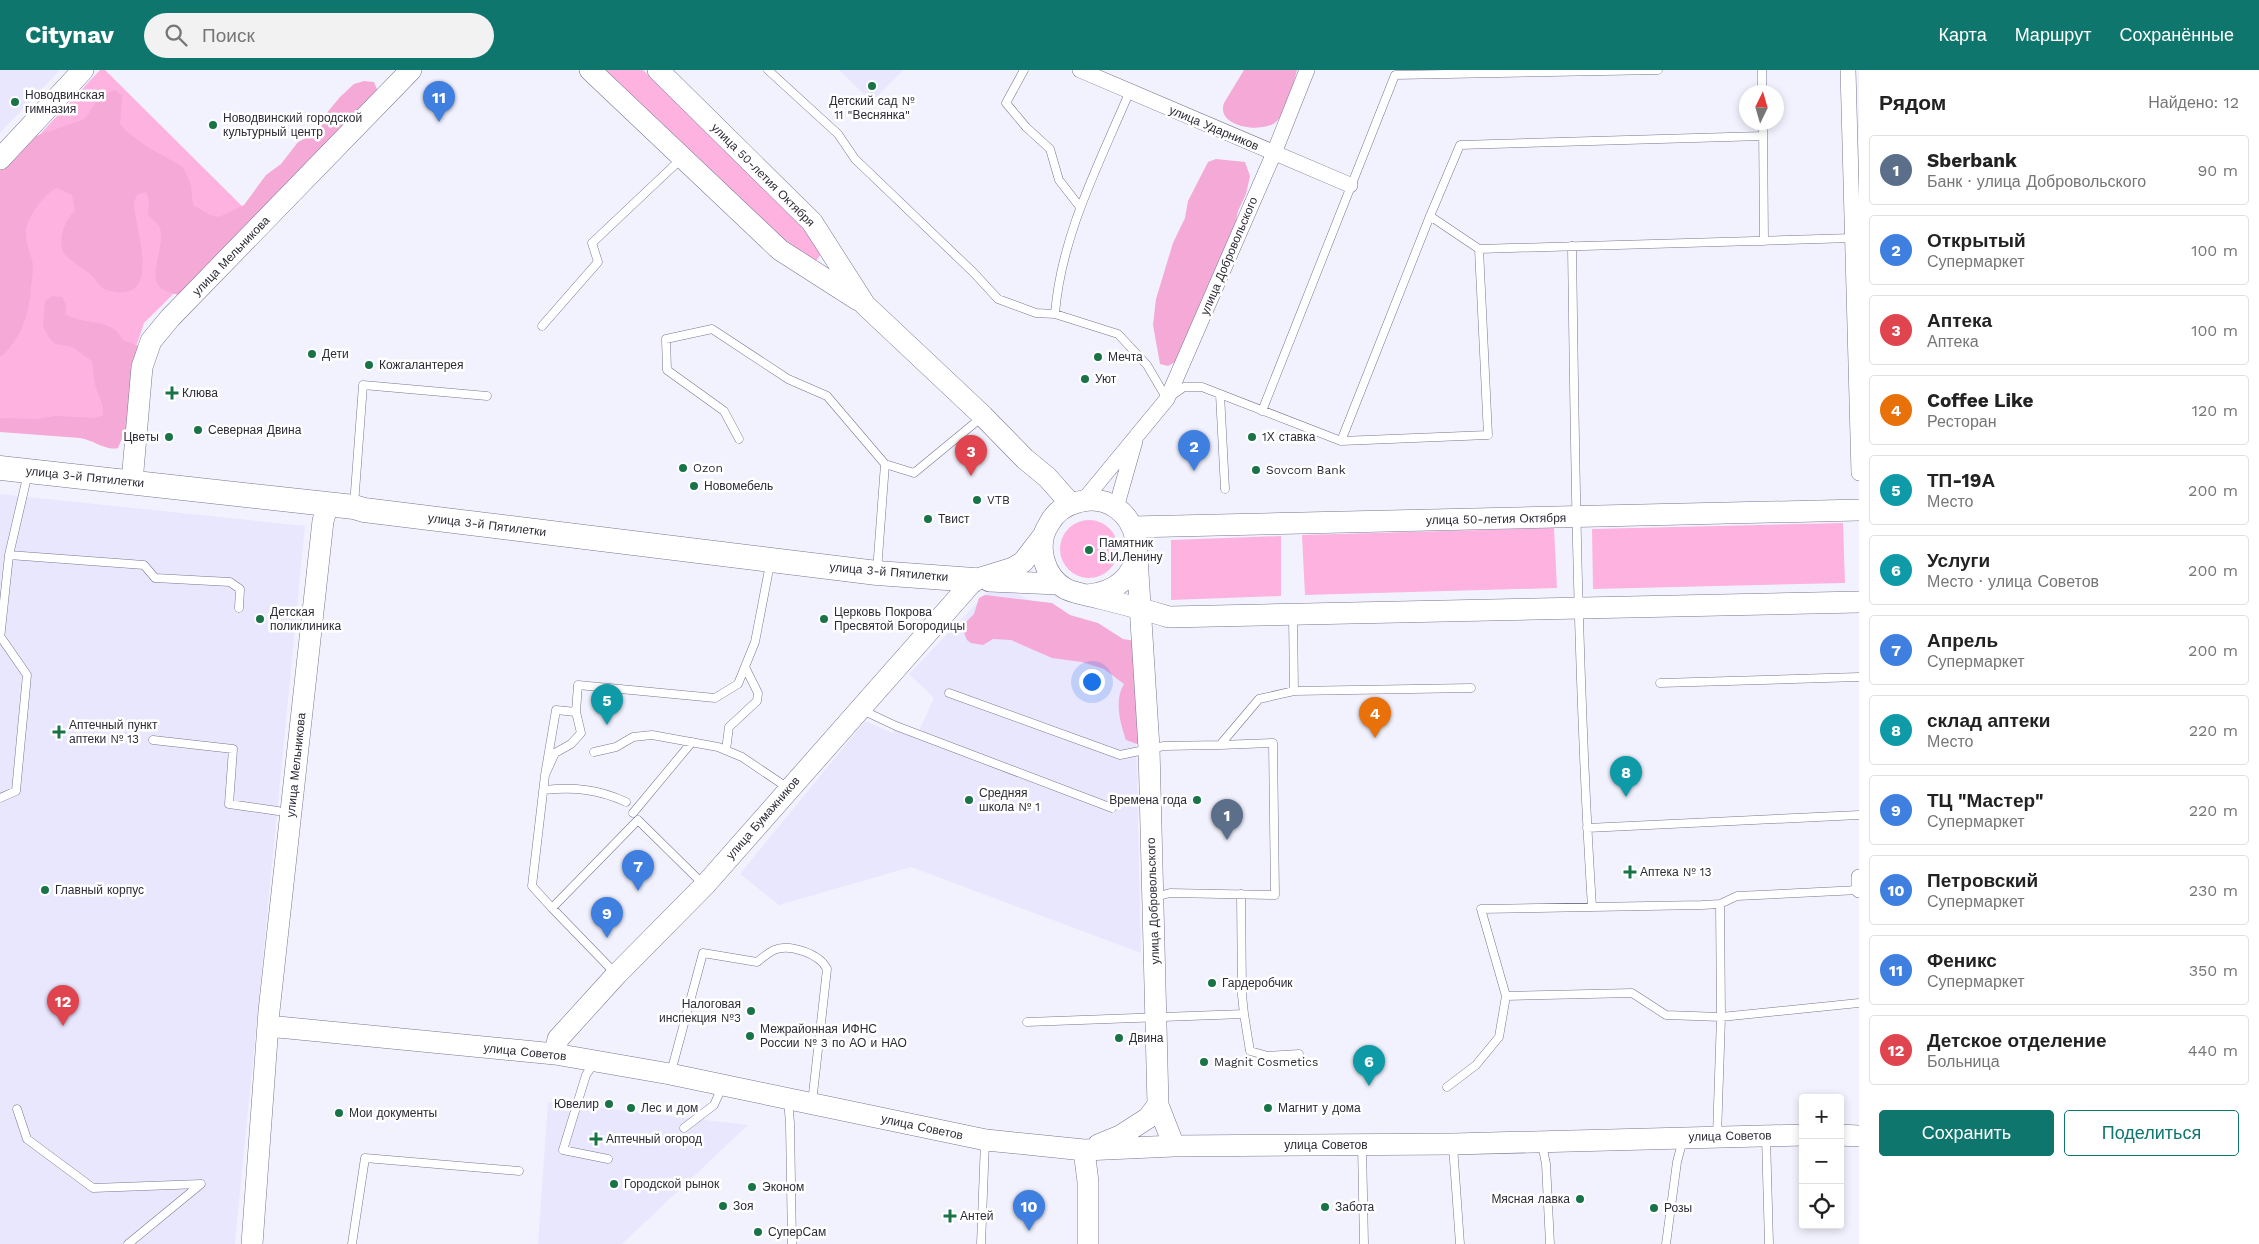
<!DOCTYPE html>
<html lang="ru">
<head>
<meta charset="utf-8">
<style>
  :root { --surface:#fff; --page:#f2f2f2; --text:#222; --muted:#767676; --line:#e0e0e0; --accent:#0f766e }
  body { margin:0; font-family:"Work Sans",sans-serif; background:var(--page); color:var(--text) }
  .controls { position:absolute; right:15px; bottom:15px; display:grid; overflow:hidden; border-radius:5px; box-shadow:0 2px 8px #0003 }
  .controls button { width:45px; height:45px; display:grid; place-items:center; padding:0; border:0; border-bottom:1px solid var(--line); background:var(--surface); color:var(--text); font:25px sans-serif }
  .compass { position:absolute; left:1739px; top:15px; width:45px; height:45px; border-radius:50%; background:var(--surface); box-shadow:0 2px 8px #0003; rotate:5deg }
  .you { position:absolute; left:1091px; top:611px; width:18px; height:18px; margin:-12px; border:4px solid #fff; border-radius:50%; background:#1a73e8; box-shadow:0 0 0 8px #1a73e833 }
  .badge { display:grid; place-items:center; width:32px; height:32px; border-radius:50%; background:var(--accent); color:#fff; font-size:16px; font-weight:700 }
  .pin { position:absolute; translate:-50% -41px; filter:drop-shadow(0 1px 2px #0008) }
  .pin::after { content:''; position:absolute; top:26px; width:18px; height:15px; background:inherit; clip-path:polygon(0 0,100% 0,50% 100%) }
  .list { margin:0; padding:0; list-style:none }
  h2 { display:flex; justify-content:space-between; align-items:center; height:65px; margin:0; padding:0 20px; font-size:21px }
  h2 small { font-size:16px; font-weight:400; color:var(--muted) }
  .list li { display:grid; grid-template-columns:32px 1fr auto; gap:15px; align-items:center; box-sizing:border-box; height:70px; margin:0 10px 10px; padding:0 10px; border:1px solid var(--line); border-radius:5px }
  .list b { display:block; font-size:19px; white-space:nowrap }
  .list p { margin:0; font-size:16px; white-space:nowrap; color:var(--muted) }
  .list em { font-size:16px; font-style:normal; color:var(--muted) }
  .actions { display:flex; gap:10px; padding:15px 20px }
  .actions a { flex:1; padding:11px 0; border:1px solid var(--accent); border-radius:5px; text-align:center; font-size:18px; color:var(--accent) }
  .actions .main { background:var(--accent); color:#fff }
  .icon { flex:none; width:28px; height:28px; fill:none; stroke:currentColor; stroke-width:2; stroke-linecap:round; stroke-linejoin:round }
  .map { position:relative; flex:none; width:1859px; height:1174px; overflow:hidden }
  header { display:flex; align-items:center; gap:30px; box-sizing:border-box; height:70px; padding:0 25px; background:var(--accent); color:#fff }
  header strong { font-size:24px }
  nav { display:flex; gap:28px; margin-inline-start:auto; font-size:18px }
  .search { width:350px; height:45px; background:var(--page); display:flex; align-items:center; gap:12px; box-sizing:border-box; padding:0 18px; border-radius:28px; color:var(--muted); font-size:19px }
  main { display:flex }
  aside { flex:1; background:var(--surface) }
  .map>svg:first-child { display:block }
</style>
</head>
<body>
<header>
<strong>Citynav</strong>
<div class="search"><svg class="icon" aria-label="search" viewBox="0 0 24 24"><circle cx="10" cy="10" r="6"/><path d="M15 15l6 6"/></svg>Поиск</div>
<nav><a>Карта</a><a>Маршрут</a><a>Сохранённые</a></nav>
</header>
<main>
<div class="map">
<svg width="1859" height="1174" viewBox="0 0 1859 1174">
  <rect width="100%" height="100%" fill="#f2f2fe"/>
  <!-- built -->
  <path fill="#e9e7fe" d="M0,0H60L0,63Z
    M839,0H903L872,32Z
    M0,424L305,456L235,1174H0Z
    M995,514L1134,577L1141,883L911,797L779,835L740,804L865,651L893,663L898,652L919,661L934,628L909,604Z
    M548,1032L748,1055L622,1174H538Z"/>
  <!-- green -->
  <path fill="#fdb2e0" d="M100,0H105L252,146L144,253L131,292L123,368L0,356V107Z
    M604,0H643L786,137L822,183L815,192L766,156Z
    M1060 479a29 29 0 1 1 58 0a29 29 0 1 1-58 0Z
    M1843,453L1845,513L1593,519L1592,459Z
    M1554,458L1557,518L1305,525L1302,465Z
    M1281,466V526L1171,530V470Z"/>
  <!-- forest -->
  <path fill="#f4a9d7" d="M1244,0H1297C1294,13 1286,41 1277,51C1266,64 1215,58 1224,33Z
    M364,11L374,12L378,22L179,225C172,223 162,221 158,215C149,201 167,172 159,156C157,152 151,148 148,145L149,129L146,122L138,124C136,127 134,130 134,134C135,159 164,233 110,221C99,218 98,211 90,204C75,191 57,188 62,164C65,153 67,149 75,141L72,125L57,118C46,122 27,147 26,160C25,171 29,179 32,190C34,198 32,208 31,217C29,245 22,266 2,286L0,285V98L33,67L85,49L99,28L114,20L122,25L120,54L126,61L149,78L183,97L191,115L193,135L210,145L219,147L244,135L266,105L281,94L298,72L306,68L340,27L354,14Z
    M1216,89L1245,92L1250,106L1246,124L1238,141L1234,160L1175,292L1168,296L1160,294L1153,255L1156,229L1173,173L1185,148L1188,131L1208,92Z
    M52,226L62,227L66,235L65,244C84,256 112,247 123,270L141,277L126,359L118,378C105,381 94,370 80,368L0,362V348L37,349L55,346L94,348L103,345V337L95,315L92,291L72,277L56,274L50,269L43,256L45,231Z
    M985,525L1052,533L1070,545L1098,553L1123,569L1136,571L1142,672L1137,674L1126,670C1120,653 1114,630 1124,614L1104,599L1082,592L1052,588L1011,570L993,569L983,575L971,573L967,570L962,558L965,553L974,544L979,528Z"/>
  <g fill="none" stroke-linecap="round" stroke-linejoin="round">
    <!-- lane casing -->
    <g stroke="#797691" stroke-width="9">
      <path id="lane" d="M768,0L838,64L855,89L974,203L998,229L1036,243L1055,244
        M1024,0L1006,33L1026,57L1050,79L1059,110L1080,137
        M1762,0V22
        M1129,23C1099,94 1061,166 1055,244L1118,264L1147,295L1167,329L1184,317H1202L1341,371L1488,365L1479,179L1853,168
        M1763,52L1764,171
        M1430,146L1479,179
        M1572,176C1575,397 1578,617 1592,837
        M542,256L598,192L592,173L681,89
        M1220,324L1225,419
        M1262,341L1395,5L1658,0
        M739,369L724,341L667,300L666,269L712,259L788,309L827,326L885,394
        M1341,371L1430,146L1460,75L1763,66
        M354,435L363,315L487,326
        M9,485L144,495L155,508L230,512L240,519L239,538
        M877,501L885,394L914,403L982,347
        M1293,546L1294,621
        M0,569L9,485L28,403
        M1660,613L1859,607
        M949,623L1120,685L1164,676L1220,675L1259,629L1294,621L1471,618
        M862,640L896,656L1112,738
        M576,642L578,615L715,628L738,614L755,572L770,494
        M153,670L233,679L229,734L278,741
        M726,680L729,657L757,631L758,623L745,597
        M594,682L616,677L633,667L652,665L718,677L742,687L788,718
        M545,705L555,683L571,674L581,663L576,642L556,640L545,705L532,816L552,838
        M544,720C574,717 598,719 626,732
        M0,728L16,721L27,605L0,566
        M633,743L692,672
        M1587,758L1859,745
        M1155,827L1170,823L1275,825L1273,673L1220,675
        M615,903L552,838L638,750L704,815
        M1506,926L1632,923L1666,945L1721,947L1859,933
        M1244,944L1250,981L1268,986L1299,984
        M1027,952L1244,944L1242,925L1241,824
        M594,993L586,1005L563,1080L608,1089
        M671,1002L703,883L757,892C762,888 768,883 774,880C789,873 820,884 827,899L812,1033
        M1447,1017L1476,995L1499,967L1506,926L1481,839L1702,835L1720,834L1737,826L1859,820
        M788,1031L790,1053L792,1174
        M17,1039L27,1069L93,1118L201,1114L128,1174
        M684,1058L714,1035L722,1017
        M1717,1066L1721,947L1720,834
        M1766,1067L1769,1174
        M1542,1074L1546,1094L1550,1174
        M1362,1076L1364,1174
        M1453,1076L1460,1174
        M352,1174L365,1088L519,1101
        M981,1174L985,1072
        M1666,1174L1677,1092L1683,1069"/>
    </g>
    <!-- street casing -->
    <g stroke="#797691" stroke-width="16">
      <path id="street" d="M1080,0L1350,115
        M1848,0L1859,403
        M1083,431L1167,329L1274,83L1307,0
        M1116,438L1135,371
        M1859,820V807"/>
    </g>
    <!-- secondary casing -->
    <g stroke="#797691" stroke-width="22">
      <path id="secondary" d="M590,0L780,180L858,230
        M658,0L812,152L865,235L983,346L1025,389L1047,407L1071,434
        M0,89L83,0
        M132,412L142,297L151,271L170,248L411,0
        M1132,457L1859,440
        M974,510L1013,498L1023,492L1043,466
        M989,511L1059,514
        M1087,525C1167,517 1140,415 1078,432C1066,435 1055,442 1049,454C1035,475 1044,507 1066,519C1077,524 1088,525 1099,528C1123,534 1146,540 1169,547L1859,532
        M268,956L555,984L670,1004L986,1070L1084,1080L1174,1076L1453,1074L1803,1065
        M555,984L558,969L617,904L705,815L974,510
        M1158,1035L1174,1076
        M1840,1065L1859,1066
        M1098,1075L1120,1066L1148,1048L1158,1035L1149,678L1137,487
        M1084,1080L1088,1112V1174
        M252,1174L269,941L323,451L328,434"/>
    </g>
    <!-- primary casing -->
    <g stroke="#797691" stroke-width="25">
      <path id="primary" d="M0,398L354,437L364,440L877,503L974,510"/>
    </g>
    <!-- lane -->
    <use href="#lane" stroke="#fff" stroke-width="8"/>
    <!-- street -->
    <use href="#street" stroke="#fff" stroke-width="15"/>
    <!-- secondary -->
    <use href="#secondary" stroke="#fff" stroke-width="21"/>
    <!-- primary -->
    <use href="#primary" stroke="#fff" stroke-width="24"/>
  </g>
  <!-- markers -->
  <g fill="#187347" stroke="#fff" stroke-width="2">
    <circle cx="872" cy="16" r="5"/>
    <circle cx="15" cy="32" r="5"/>
    <circle cx="213" cy="55" r="5"/>
    <circle cx="312" cy="284" r="5"/>
    <circle cx="1098" cy="287" r="5"/>
    <circle cx="369" cy="295" r="5"/>
    <circle cx="1085" cy="309" r="5"/>
    <path d="M169.5 315.5h5v5h5v5h-5v5h-5v-5h-5v-5h5z"/>
    <circle cx="198" cy="360" r="5"/>
    <circle cx="169" cy="367" r="5"/>
    <circle cx="1252" cy="367" r="5"/>
    <circle cx="683" cy="398" r="5"/>
    <circle cx="1256" cy="400" r="5"/>
    <circle cx="694" cy="416" r="5"/>
    <circle cx="977" cy="430" r="5"/>
    <circle cx="928" cy="449" r="5"/>
    <circle cx="1089" cy="480" r="5"/>
    <circle cx="260" cy="549" r="5"/>
    <circle cx="824" cy="549" r="5"/>
    <path d="M56.5 654.5h5v5h5v5h-5v5h-5v-5h-5v-5h5z"/>
    <circle cx="969" cy="730" r="5"/>
    <circle cx="1197" cy="730" r="5"/>
    <path d="M1627.5 794.5h5v5h5v5h-5v5h-5v-5h-5v-5h5z"/>
    <circle cx="45" cy="820" r="5"/>
    <circle cx="1212" cy="913" r="5"/>
    <circle cx="751" cy="941" r="5"/>
    <circle cx="750" cy="966" r="5"/>
    <circle cx="1119" cy="968" r="5"/>
    <circle cx="1204" cy="992" r="5"/>
    <circle cx="609" cy="1034" r="5"/>
    <circle cx="631" cy="1038" r="5"/>
    <circle cx="1268" cy="1038" r="5"/>
    <circle cx="339" cy="1043" r="5"/>
    <path d="M593.5 1061.5h5v5h5v5h-5v5h-5v-5h-5v-5h5z"/>
    <circle cx="614" cy="1114" r="5"/>
    <circle cx="752" cy="1117" r="5"/>
    <circle cx="1580" cy="1129" r="5"/>
    <circle cx="723" cy="1136" r="5"/>
    <circle cx="1325" cy="1137" r="5"/>
    <circle cx="1654" cy="1138" r="5"/>
    <path d="M947.5 1138.5h5v5h5v5h-5v5h-5v-5h-5v-5h5z"/>
    <circle cx="758" cy="1162" r="5"/>
  </g>
  <g text-anchor="middle" stroke-width="5" stroke-linejoin="round" paint-order="stroke">
    <!-- poi labels -->
    <g font-size="12" fill="#2c2b36" stroke="#fff" text-anchor="start">
      <text x="25" y="29">Новодвинская<tspan x="25" dy="14">гимназия</tspan></text>
      <text x="872" y="35" text-anchor="middle">Детский сад №<tspan x="872" dy="14">11 "Веснянка"</tspan></text>
      <text x="223" y="52">Новодвинский городской<tspan x="223" dy="14">культурный центр</tspan></text>
      <text x="322" y="288">Дети</text>
      <text x="1108" y="291">Мечта</text>
      <text x="379" y="299">Кожгалантерея</text>
      <text x="1095" y="313">Уют</text>
      <text x="182" y="327">Клюва</text>
      <text x="208" y="364">Северная Двина</text>
      <text x="159" y="371" text-anchor="end">Цветы</text>
      <text x="1262" y="371">1Х ставка</text>
      <text x="693" y="402">Ozon</text>
      <text x="1266" y="404">Sovcom Bank</text>
      <text x="704" y="420">Новомебель</text>
      <text x="987" y="434">VTB</text>
      <text x="938" y="453">Твист</text>
      <text x="1099" y="477">Памятник<tspan x="1099" dy="14">В.И.Ленину</tspan></text>
      <text x="270" y="546">Детская<tspan x="270" dy="14">поликлиника</tspan></text>
      <text x="834" y="546">Церковь Покрова<tspan x="834" dy="14">Пресвятой Богородицы</tspan></text>
      <text x="69" y="659">Аптечный пункт<tspan x="69" dy="14">аптеки № 13</tspan></text>
      <text x="979" y="727">Средняя<tspan x="979" dy="14">школа № 1</tspan></text>
      <text x="1187" y="734" text-anchor="end">Времена года</text>
      <text x="1640" y="806">Аптека № 13</text>
      <text x="55" y="824">Главный корпус</text>
      <text x="1222" y="917">Гардеробчик</text>
      <text x="741" y="938" text-anchor="end">Налоговая<tspan x="741" dy="14">инспекция №3</tspan></text>
      <text x="760" y="963">Межрайонная ИФНС<tspan x="760" dy="14">России № 3 по АО и НАО</tspan></text>
      <text x="1129" y="972">Двина</text>
      <text x="1214" y="996">Magnit Cosmetics</text>
      <text x="599" y="1038" text-anchor="end">Ювелир</text>
      <text x="641" y="1042">Лес и дом</text>
      <text x="1278" y="1042">Магнит у дома</text>
      <text x="349" y="1047">Мои документы</text>
      <text x="606" y="1073">Аптечный огород</text>
      <text x="624" y="1118">Городской рынок</text>
      <text x="762" y="1121">Эконом</text>
      <text x="1570" y="1133" text-anchor="end">Мясная лавка</text>
      <text x="733" y="1140">Зоя</text>
      <text x="1335" y="1141">Забота</text>
      <text x="1664" y="1142">Розы</text>
      <text x="960" y="1150">Антей</text>
      <text x="768" y="1166">СуперСам</text>
    </g>
    <!-- street labels -->
    <g font-size="12" fill="#2c2b36" stroke="#fff">
      <text transform="translate(1214 58) rotate(23)" y="4">улица Ударников</text>
      <text transform="translate(763 105) rotate(45)" y="4">улица 50-летия Октября</text>
      <text transform="translate(231 186) rotate(-46)" y="4">улица Мельникова</text>
      <text transform="translate(1229 186) rotate(-67)" y="4">улица Добровольского</text>
      <text transform="translate(85 407) rotate(6)" y="4">улица 3-й Пятилетки</text>
      <text transform="translate(1496 449) rotate(-1)" y="4">улица 50-летия Октября</text>
      <text transform="translate(487 455) rotate(7)" y="4">улица 3-й Пятилетки</text>
      <text transform="translate(889 502) rotate(5)" y="4">улица 3-й Пятилетки</text>
      <text transform="translate(296 695) rotate(-84)" y="4">улица Мельникова</text>
      <text transform="translate(763 748) rotate(-49)" y="4">улица Бумажников</text>
      <text transform="translate(1153 831) rotate(-92)" y="4">улица Добровольского</text>
      <text transform="translate(525 982) rotate(6)" y="4">улица Советов</text>
      <text transform="translate(922 1057) rotate(12)" y="4">улица Советов</text>
      <text transform="translate(1730 1066) rotate(-1)" y="4">улица Советов</text>
      <text x="1326" y="1079">улица Советов</text>
    </g>
  </g>
</svg>
<div class="controls">
<button>+</button>
<button>−</button>
<button><svg class="icon" aria-label="locate" viewBox="0 0 24 24"><circle cx="12" cy="12" r="6"/><path d="M12 2v4M12 18v4M2 12h4M18 12h4"/></svg></button>
</div>
<svg class="compass" viewBox="-18 -18 36 36"><path d="M0-13l5 13h-10z" fill="#e53935"/><path d="M0 13l5-13h-10z" fill="#767676"/></svg>
<div class="you"></div>
<div class="pin badge" style="left:1227px;top:770px;background:#5c6f8a">1</div>
<div class="pin badge" style="left:1194px;top:401px;background:#3f7fe0">2</div>
<div class="pin badge" style="left:971px;top:406px;background:#e0444e">3</div>
<div class="pin badge" style="left:1375px;top:668px;background:#e8710a">4</div>
<div class="pin badge" style="left:607px;top:655px;background:#0f9aa8">5</div>
<div class="pin badge" style="left:1369px;top:1016px;background:#0f9aa8">6</div>
<div class="pin badge" style="left:638px;top:821px;background:#3f7fe0">7</div>
<div class="pin badge" style="left:1626px;top:727px;background:#0f9aa8">8</div>
<div class="pin badge" style="left:607px;top:868px;background:#3f7fe0">9</div>
<div class="pin badge" style="left:1029px;top:1161px;background:#3f7fe0">10</div>
<div class="pin badge" style="left:439px;top:52px;background:#3f7fe0">11</div>
<div class="pin badge" style="left:63px;top:956px;background:#e0444e">12</div>
</div>
<aside>
<h2>Рядом<small>Найдено: 12</small></h2>
<ul class="list">
<li><span class="badge" style="background:#5c6f8a">1</span><div><b>Sberbank</b><p>Банк · улица Добровольского</p></div><em>90 m</em></li>
<li><span class="badge" style="background:#3f7fe0">2</span><div><b>Открытый</b><p>Супермаркет</p></div><em>100 m</em></li>
<li><span class="badge" style="background:#e0444e">3</span><div><b>Аптека</b><p>Аптека</p></div><em>100 m</em></li>
<li><span class="badge" style="background:#e8710a">4</span><div><b>Coffee Like</b><p>Ресторан</p></div><em>120 m</em></li>
<li><span class="badge" style="background:#0f9aa8">5</span><div><b>ТП-19А</b><p>Место</p></div><em>200 m</em></li>
<li><span class="badge" style="background:#0f9aa8">6</span><div><b>Услуги</b><p>Место · улица Советов</p></div><em>200 m</em></li>
<li><span class="badge" style="background:#3f7fe0">7</span><div><b>Апрель</b><p>Супермаркет</p></div><em>200 m</em></li>
<li><span class="badge" style="background:#0f9aa8">8</span><div><b>склад аптеки</b><p>Место</p></div><em>220 m</em></li>
<li><span class="badge" style="background:#3f7fe0">9</span><div><b>ТЦ &quot;Мастер&quot;</b><p>Супермаркет</p></div><em>220 m</em></li>
<li><span class="badge" style="background:#3f7fe0">10</span><div><b>Петровский</b><p>Супермаркет</p></div><em>230 m</em></li>
<li><span class="badge" style="background:#3f7fe0">11</span><div><b>Феникс</b><p>Супермаркет</p></div><em>350 m</em></li>
<li><span class="badge" style="background:#e0444e">12</span><div><b>Детское отделение</b><p>Больница</p></div><em>440 m</em></li>
</ul>
<div class="actions"><a class="main">Сохранить</a><a>Поделиться</a></div>
</aside>
</main>
</body>
</html>
